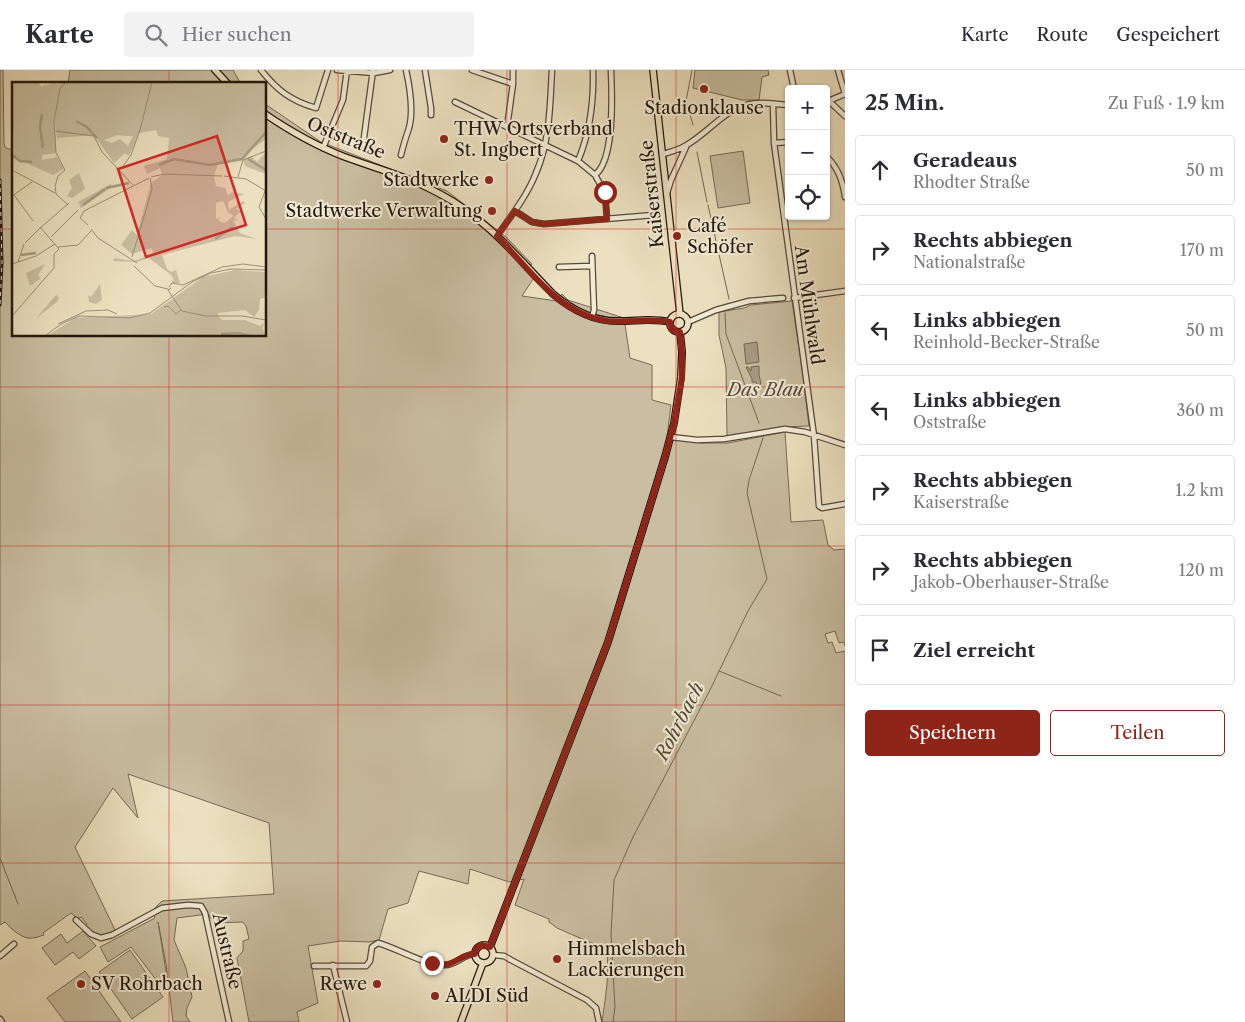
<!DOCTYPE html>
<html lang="de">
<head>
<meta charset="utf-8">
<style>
  :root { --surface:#fff; --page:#f2f2f3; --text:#2b2b33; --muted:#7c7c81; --line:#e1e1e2; --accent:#8f2418 }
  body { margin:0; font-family:"Libre Caslon Text",serif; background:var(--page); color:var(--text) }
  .controls { position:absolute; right:15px; top:15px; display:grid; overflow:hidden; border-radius:5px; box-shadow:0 1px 4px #0004 }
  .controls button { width:45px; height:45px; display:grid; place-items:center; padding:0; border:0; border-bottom:1px solid var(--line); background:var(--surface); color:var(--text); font:25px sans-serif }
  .stop { position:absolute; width:15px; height:15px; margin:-11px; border:4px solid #8f2418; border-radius:50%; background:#fff }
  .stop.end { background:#8f2418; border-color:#fff; box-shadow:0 1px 5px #0008 }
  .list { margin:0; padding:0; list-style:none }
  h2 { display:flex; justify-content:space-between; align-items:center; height:65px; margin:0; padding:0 20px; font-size:21px }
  h2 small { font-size:16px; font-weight:400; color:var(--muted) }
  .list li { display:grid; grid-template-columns:32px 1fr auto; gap:15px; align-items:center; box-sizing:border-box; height:70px; margin:0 10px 10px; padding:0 10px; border:1px solid var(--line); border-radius:5px }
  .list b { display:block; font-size:19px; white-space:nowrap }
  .list p { margin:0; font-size:16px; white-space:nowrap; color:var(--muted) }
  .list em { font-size:16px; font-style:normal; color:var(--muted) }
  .actions { display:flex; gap:10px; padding:15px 20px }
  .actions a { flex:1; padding:11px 0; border:1px solid var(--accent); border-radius:5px; text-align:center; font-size:18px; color:var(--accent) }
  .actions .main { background:var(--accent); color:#fff }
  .icon { flex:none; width:28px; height:28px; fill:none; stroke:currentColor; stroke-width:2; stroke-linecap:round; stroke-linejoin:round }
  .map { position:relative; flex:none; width:845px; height:952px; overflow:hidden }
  header { display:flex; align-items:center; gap:30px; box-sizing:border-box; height:70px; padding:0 25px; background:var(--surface); border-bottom:1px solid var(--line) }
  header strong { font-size:24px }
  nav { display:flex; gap:28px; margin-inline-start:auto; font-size:18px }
  .search { width:350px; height:45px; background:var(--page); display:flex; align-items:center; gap:12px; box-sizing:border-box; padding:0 18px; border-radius:5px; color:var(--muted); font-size:19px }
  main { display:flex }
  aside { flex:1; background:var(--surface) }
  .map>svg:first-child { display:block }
</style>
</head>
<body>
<header>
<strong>Karte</strong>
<div class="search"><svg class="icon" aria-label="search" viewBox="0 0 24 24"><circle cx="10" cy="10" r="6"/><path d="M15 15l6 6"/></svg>Hier suchen</div>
<nav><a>Karte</a><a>Route</a><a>Gespeichert</a></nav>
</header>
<main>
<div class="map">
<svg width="845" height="952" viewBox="0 0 845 952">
  <rect width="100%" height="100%" fill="#ebe0bf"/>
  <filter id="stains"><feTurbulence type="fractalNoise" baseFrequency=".004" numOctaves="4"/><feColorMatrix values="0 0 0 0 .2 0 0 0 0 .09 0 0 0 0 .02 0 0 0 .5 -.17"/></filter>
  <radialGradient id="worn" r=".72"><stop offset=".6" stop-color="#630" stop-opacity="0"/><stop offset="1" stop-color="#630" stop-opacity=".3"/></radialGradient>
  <!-- green -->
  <path fill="#c9bea1" stroke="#766a57" d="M0,0H3L4,74L5,77L8,79H14V265H265V34L321,72L447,121L506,167L532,194L528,197L535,206L522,226L557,231L562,224L568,230L624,248L630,288L652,295V330L671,335L667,367L702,373H728L785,362L791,452L823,450L828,475L834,480L845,479V576L844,572L839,573L835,561L825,564L828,573L832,572L836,583L845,581V952H602C604,936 612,892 605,879L557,858L549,852V849L515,835L524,809L509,812L470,799L468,814L419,801L408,833L388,839L379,870L369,872L341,871L308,876L318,933L297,942L299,952H249L237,888L243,881V871L249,869L246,856L243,852L214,853L208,844L177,848L174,870L186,898L192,927L187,938L186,946L190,952H173L166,894L158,852L167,907L157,911L131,877L108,892L100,877L155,848L152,841L162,831L274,824L269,753L128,704L138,748L113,718L75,777L115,860C101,869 98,866 85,857L87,854L81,847L78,849L71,843L43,863L44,865C40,866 36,868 32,868C23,870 10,858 5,852L0,855Z
    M70,0H233L241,14H68Z
    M695,0H768L769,5L762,7L759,30H742L693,18Z
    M743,81L750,133L718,138L710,86Z
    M792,231L803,306L809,356L784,357L727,367L726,298L719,265V242L744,238L751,235Z
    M83,861L96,876L79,889L73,882L55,895L42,878L61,864L67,873Z
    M130,880L163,927L132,949L99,902Z
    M85,901L121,952H65L47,928Z"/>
  <!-- water -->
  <path fill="#a79c82" stroke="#726753" d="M757,272L759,292L746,294L744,274Z
    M759,296V305L761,313L759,316L755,312H752V309L746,297H748L751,301V297Z"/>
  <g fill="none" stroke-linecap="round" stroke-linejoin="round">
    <!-- stream -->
    <path stroke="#726753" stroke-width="1" d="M692,0L686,31L693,55
      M697,82L707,132
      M708,135L729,229
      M725,243L726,264L759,353
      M719,601L781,626
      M0,788L18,834
      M613,952L615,937L611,864L614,810L633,767L710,620L748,541L767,509L747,423L749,410L763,368"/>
    <!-- minor casing -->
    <g stroke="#55493a" stroke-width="7">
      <path id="minor" d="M261,0C277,20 291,31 316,38L328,0
        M337,0L374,3L390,0
        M425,0L431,38V45
        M472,0L513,14L507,57
        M513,0V14
        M790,0L794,19
        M838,0L845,24
        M829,31L845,46
        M455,32L578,91L595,105C615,90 612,24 611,0
        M826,32L845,24
        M773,34L774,73L814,366L819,436L822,438L845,434
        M774,73L789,72
        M363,75L373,0
        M323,78L343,30L347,0
        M663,84C671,82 678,80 685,76C707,64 722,42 746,35C759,31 775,34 789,35
        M401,85C403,76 406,67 409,58C414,40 410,18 406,0
        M826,86C838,97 843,111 845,127
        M578,91C590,62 594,31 593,0
        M595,105L605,123L607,149
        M667,123L671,110L686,77
        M515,141L532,152L544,154L654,145
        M497,166C511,146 527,126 536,103C550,71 550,35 552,0
        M592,186L594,240L592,247
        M559,197L591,196
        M794,228L845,221
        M688,252L716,240L749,231L783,228
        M671,367L697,370L724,369L785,359L805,362L845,375
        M76,850L91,864L101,868L112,865L162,838L188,835L201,836L205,843L229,952
        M493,885L504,886L511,890L587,930L596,938L599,952
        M0,886L14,874
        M333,895L347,952
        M314,896H366L370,891L372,877L378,873C397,878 426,896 445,895C457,895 463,884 475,884
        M0,949L2,952"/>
    </g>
    <!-- major casing -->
    <g stroke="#23170d" stroke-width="8">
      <path id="major" d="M215,0L228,14
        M653,0L680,244
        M265,44C290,61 316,76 345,87C378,99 409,107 440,124C486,148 518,188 553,224C572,240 594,252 620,251C637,251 653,248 670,252
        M670 253a9 9 0 1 1 18 0a9 9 0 1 1-18 0Z
        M475 884a9 9 0 1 1 18 0a9 9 0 1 1-18 0Z
        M490,877L608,572L665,387L674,353L681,307L682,282L680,262
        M461,952L483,893"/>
    </g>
    <!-- minor -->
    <use href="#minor" stroke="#f2ebd5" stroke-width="4.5"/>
    <!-- major -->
    <use href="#major" stroke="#ebe0bf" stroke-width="5.5"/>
    <!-- rail casing -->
    <g stroke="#23170d" stroke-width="3">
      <path id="rail" d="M0,110L2,193L0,235"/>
    </g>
    <!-- rail -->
    <use href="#rail" stroke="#f2ebd5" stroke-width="1" stroke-dasharray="4" stroke-linecap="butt"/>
  </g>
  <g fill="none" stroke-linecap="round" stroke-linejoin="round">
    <!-- route -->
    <path stroke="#8f2418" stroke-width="6" d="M432,893C455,900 457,884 475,884L476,879L481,875L490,877L608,572L665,387L674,353L682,307V282L680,262L672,260L670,252C649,248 629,253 608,251C559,245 529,199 497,166L515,141L532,152L544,154L607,149L605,122"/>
  </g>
  <!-- grid -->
  <path fill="none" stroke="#d62828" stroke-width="1" stroke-opacity="0.55" d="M169,0V14M338,0V952M507,0V952M676,0V952M0,159H14M265,159H845M169,265V952M0,317H845M0,476H845M0,635H845M0,793H845"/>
  <!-- markers -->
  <g fill="#8f2418" stroke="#f2ebd5" stroke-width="2">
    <circle cx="704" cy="19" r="5"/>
    <circle cx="444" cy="69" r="5"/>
    <circle cx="489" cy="110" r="5"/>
    <circle cx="492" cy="141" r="5"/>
    <circle cx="677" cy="166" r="5"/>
    <circle cx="557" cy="889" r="5"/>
    <circle cx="81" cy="914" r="5"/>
    <circle cx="377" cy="914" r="5"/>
    <circle cx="435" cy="926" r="5"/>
  </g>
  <g text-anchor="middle" stroke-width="4" stroke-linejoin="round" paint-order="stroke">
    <!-- poi labels -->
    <g font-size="18" fill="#23170d" stroke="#f2ebd5" text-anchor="start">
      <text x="704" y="44" text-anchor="middle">Stadionklause</text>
      <text x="454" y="65">THW Ortsverband<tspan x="454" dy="21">St. Ingbert</tspan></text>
      <text x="479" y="116" text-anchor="end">Stadtwerke</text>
      <text x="482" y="147" text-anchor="end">Stadtwerke Verwaltung</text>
      <text x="687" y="162">Café<tspan x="687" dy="21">Schöfer</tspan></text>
      <text x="567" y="885">Himmelsbach<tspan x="567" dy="21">Lackierungen</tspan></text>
      <text x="91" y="920">SV Rohrbach</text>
      <text x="367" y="920" text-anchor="end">Rewe</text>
      <text x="445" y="932">ALDI Süd</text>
    </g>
    <!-- street labels -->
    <g font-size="18" fill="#23170d" stroke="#f2ebd5">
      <text transform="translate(346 68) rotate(22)" y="6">Oststraße</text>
      <text transform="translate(652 124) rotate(-96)" y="6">Kaiserstraße</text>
      <text transform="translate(809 235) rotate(82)" y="6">Am Mühlwald</text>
      <text transform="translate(227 881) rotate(77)" y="6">Austraße</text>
    </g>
    <!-- park labels -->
    <g font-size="18" font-style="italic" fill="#554939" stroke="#f2ebd5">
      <text x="765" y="326">Das Blau</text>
    </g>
    <!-- water labels -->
    <g font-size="19" font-style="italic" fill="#584c3c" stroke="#f2ebd5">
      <text transform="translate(679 651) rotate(-63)" y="7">Rohrbach</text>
    </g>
  </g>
  <!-- overview -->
  <g transform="translate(12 12)">
    <rect width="254" height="254" fill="#ebe0bf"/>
    <path d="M0,0H26L32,8L30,4L45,0L46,6L47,0H254V57L237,69L230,78L206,82L202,94L204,104L213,106L216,113L221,110L232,112L216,120L217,128L231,119L233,121L224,127L229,129L223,135L216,130L211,119L204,121V137L208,135L206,139L213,141L221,134L226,139L221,138L228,151L245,157L223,154L150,173L155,187L159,190L164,188L168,201H159L162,198L159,193L137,176L124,180L101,179L102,176L121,179L142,172L139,166L120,172L109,163L120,148L125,153L139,101L150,93L148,86L135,92L132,84L155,77L157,56L146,54L144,48L127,51L117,74L113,71L102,81L82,53L45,56L42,34L44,71L30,73V78L45,75L52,87L41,93L3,76L2,83ZM105,53L113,54H121L116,64L108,57L100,61L92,58ZM254,70V92L233,84L231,78L239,74L245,80ZM67,91L73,107L60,116L55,114L60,106L57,98ZM99,102L100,105L69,126L66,120ZM33,182L26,193L29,196L18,204L14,191ZM223,188L253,190L254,215L248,217L247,228L242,235L233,228L206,231V234L210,238H233L248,244L253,241L250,246L254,254H35L63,236L139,232L191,195ZM88,202L90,218L84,222L77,220L76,213L79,215ZM44,213L47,216L45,220L24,236Z" fill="#c9bea1" fill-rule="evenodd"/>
    <path fill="none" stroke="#a79c82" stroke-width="2.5" d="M30,32L28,45L31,66M64,39L75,45L85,56M0,73L8,79L20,80M236,77L254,88M147,83L162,77L198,83L230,77L254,50M94,106L117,101M71,123L93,107M203,157L221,145M9,173L24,171M209,252L227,251L237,254"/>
    <path fill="none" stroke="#9b9078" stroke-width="1" d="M54,0L48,7L42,39L44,71L53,88L46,94L43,104L44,112L56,123M43,49L82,54L90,70L121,103M109,87L119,73L128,48L140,0M0,88L43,111M212,94L234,97L254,109M139,95L152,92L210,94M226,95L231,78L254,69M253,109L247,125L254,137M2,113L21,139M0,114L20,100M76,143L68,136L72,129L137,96M79,147L86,156L125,181M26,148L57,121M39,155L66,128M13,161L27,147M46,165L66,163L79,149M120,175L140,107L138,96M6,180L12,162M0,182L24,174L43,162M122,184L143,204L156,207M157,205L160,201L171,203L210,185L231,182L254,185M159,206L156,208L170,229L194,234H230L254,238M152,225L156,224L164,232L169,228M0,234L42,186V172L47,167L28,145M46,242L74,229L96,228L105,232M33,254L49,242L67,234L117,236L138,231L180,200L199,191L219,187L254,188"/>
    <path fill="#d62828" fill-opacity="0.15" stroke="#d62828" stroke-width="2.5" d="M205,54L234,143L134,175L106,87Z"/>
    <rect width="254" height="254" fill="none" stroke="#23170d" stroke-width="2.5"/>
  </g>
  <rect width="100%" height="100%" filter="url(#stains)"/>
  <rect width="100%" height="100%" fill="url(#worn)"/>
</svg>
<div class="controls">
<button>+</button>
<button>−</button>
<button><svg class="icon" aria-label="locate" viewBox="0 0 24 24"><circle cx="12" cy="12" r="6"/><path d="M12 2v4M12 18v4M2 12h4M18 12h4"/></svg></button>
</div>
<div class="stop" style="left:605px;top:122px"></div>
<div class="stop end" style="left:432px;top:893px"></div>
</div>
<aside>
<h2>25 Min.<small>Zu Fuß · 1.9 km</small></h2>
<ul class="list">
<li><svg class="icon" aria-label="ahead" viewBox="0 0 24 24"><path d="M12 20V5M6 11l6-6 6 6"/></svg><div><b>Geradeaus</b><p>Rhodter Straße</p></div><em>50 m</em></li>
<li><svg class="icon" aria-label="right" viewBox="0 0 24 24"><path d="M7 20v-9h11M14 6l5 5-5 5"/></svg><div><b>Rechts abbiegen</b><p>Nationalstraße</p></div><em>170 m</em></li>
<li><svg class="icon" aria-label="left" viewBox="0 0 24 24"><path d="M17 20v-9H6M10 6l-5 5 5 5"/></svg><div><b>Links abbiegen</b><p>Reinhold-Becker-Straße</p></div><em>50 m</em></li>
<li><svg class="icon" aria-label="left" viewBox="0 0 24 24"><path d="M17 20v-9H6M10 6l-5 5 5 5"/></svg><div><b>Links abbiegen</b><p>Oststraße</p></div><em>360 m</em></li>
<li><svg class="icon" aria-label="right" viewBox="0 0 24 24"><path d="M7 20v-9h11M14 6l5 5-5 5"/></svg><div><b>Rechts abbiegen</b><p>Kaiserstraße</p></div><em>1.2 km</em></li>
<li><svg class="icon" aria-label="right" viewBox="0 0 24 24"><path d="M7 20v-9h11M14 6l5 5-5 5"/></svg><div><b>Rechts abbiegen</b><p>Jakob-Oberhauser-Straße</p></div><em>120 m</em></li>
<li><svg class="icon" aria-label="arrive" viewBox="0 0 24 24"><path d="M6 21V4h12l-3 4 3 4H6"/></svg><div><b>Ziel erreicht</b></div></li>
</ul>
<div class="actions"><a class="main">Speichern</a><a>Teilen</a></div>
</aside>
</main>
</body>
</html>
